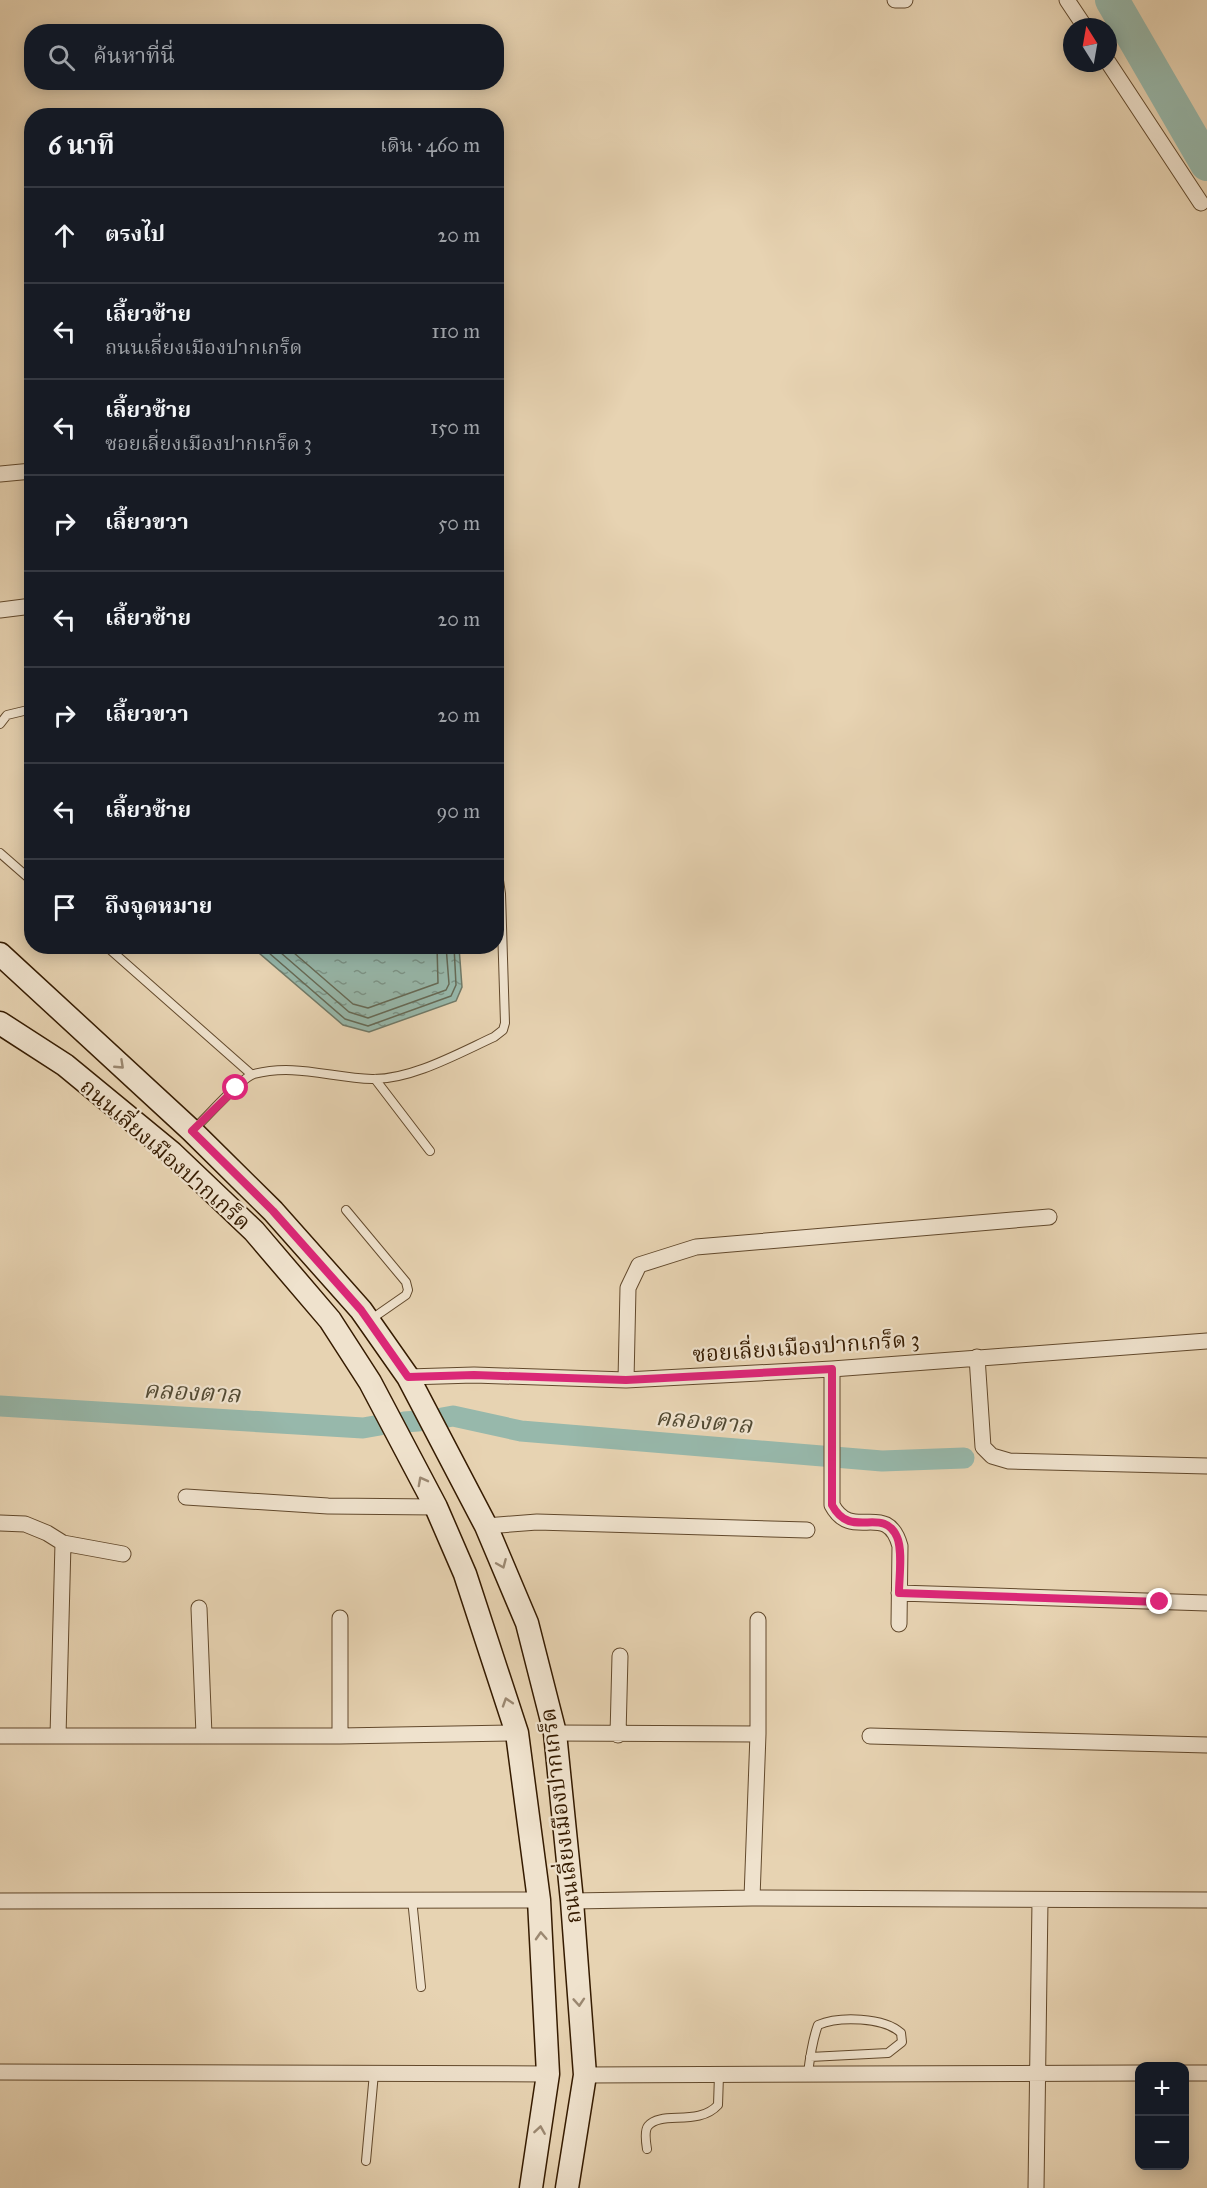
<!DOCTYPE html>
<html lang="th">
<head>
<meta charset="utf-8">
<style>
  :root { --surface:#171b24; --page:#242831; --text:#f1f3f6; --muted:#9ea1a6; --line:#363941 }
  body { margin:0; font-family:"IM FELL Great Primer","Noto Serif Thai",serif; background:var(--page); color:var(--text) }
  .controls { position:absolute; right:18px; bottom:18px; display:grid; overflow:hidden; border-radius:12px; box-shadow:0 3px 15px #0003 }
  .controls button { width:54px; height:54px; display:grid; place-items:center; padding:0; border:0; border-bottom:2px solid var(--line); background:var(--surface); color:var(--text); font:30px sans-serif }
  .compass { position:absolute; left:1063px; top:18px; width:54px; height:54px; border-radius:50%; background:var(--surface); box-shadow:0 3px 15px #0003; rotate:349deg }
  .stop { position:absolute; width:18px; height:18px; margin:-14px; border:4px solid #db2777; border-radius:50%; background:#fff }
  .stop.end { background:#db2777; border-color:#fff; box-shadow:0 2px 6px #0008 }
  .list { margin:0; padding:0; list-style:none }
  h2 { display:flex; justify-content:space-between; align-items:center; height:78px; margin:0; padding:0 24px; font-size:26px }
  h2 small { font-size:20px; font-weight:400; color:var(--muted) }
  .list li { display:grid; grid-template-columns:39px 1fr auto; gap:18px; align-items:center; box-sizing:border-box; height:96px; padding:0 24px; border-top:2px solid var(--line) }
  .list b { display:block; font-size:22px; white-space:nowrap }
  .list p { margin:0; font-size:20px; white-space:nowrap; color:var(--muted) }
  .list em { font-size:20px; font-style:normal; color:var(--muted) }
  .icon { flex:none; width:33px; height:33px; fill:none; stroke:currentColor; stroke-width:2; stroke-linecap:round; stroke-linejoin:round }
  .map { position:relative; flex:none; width:1207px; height:2188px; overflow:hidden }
  .search { position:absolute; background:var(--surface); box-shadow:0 3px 15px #0003; left:24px; top:24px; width:480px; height:66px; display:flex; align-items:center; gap:15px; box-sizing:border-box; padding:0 21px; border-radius:24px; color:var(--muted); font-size:22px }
  .panel { position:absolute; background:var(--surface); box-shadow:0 3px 15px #0003; left:24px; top:108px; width:480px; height:846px; border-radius:24px }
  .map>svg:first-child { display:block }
</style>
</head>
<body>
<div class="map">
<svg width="1207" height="2188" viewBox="0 0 1207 2188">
  <defs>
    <pattern id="water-ripples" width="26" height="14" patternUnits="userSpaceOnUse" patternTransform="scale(1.5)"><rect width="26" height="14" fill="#97b8ab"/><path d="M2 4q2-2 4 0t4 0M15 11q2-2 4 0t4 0" fill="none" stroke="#7c9589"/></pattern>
  </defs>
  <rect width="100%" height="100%" fill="#e7d3b2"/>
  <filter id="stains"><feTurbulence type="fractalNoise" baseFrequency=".00333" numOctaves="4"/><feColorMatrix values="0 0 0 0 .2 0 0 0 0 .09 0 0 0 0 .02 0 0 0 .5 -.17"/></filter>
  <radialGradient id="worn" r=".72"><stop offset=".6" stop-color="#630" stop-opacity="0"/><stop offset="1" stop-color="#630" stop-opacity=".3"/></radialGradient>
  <!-- water -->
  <path fill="url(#water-ripples)" stroke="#707967" stroke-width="1.5" d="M252,947H459L462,987L456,1001L369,1032L343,1025Z"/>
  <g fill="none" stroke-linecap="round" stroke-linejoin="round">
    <!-- shore -->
    <path stroke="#666a56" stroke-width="1.5" d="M261,946L345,1019L368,1026L451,996L456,985L454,946
      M273,946L349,1012L368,1018L446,990L449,984L446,946
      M286,946L353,1004L368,1008L438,983L437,946"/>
    <!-- canal -->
    <path stroke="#97b8ab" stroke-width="21" d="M0,1406L363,1428L380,1425
      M442,1418L453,1416L521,1431L882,1461L964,1458
      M404,1422L418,1421"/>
    <!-- river -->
    <path stroke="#97b8ab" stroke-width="34" d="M1112,0L1207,164"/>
    <!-- service casing -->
    <g stroke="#62492c" stroke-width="10">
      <path id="service" d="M0,724L7,715L32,709
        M0,853L32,881
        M106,946L251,1074
        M375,1079L430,1151
        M193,1130C204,1120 243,1076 254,1074C294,1063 332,1078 372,1079C411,1080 459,1053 494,1037L503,1030L505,1023L501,894L496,860
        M346,1210L406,1282L408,1290L406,1295L370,1320
        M412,1899L421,1987
        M808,2073C810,2057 812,2041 818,2025C839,2016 884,2017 901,2033L902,2042L888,2053L810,2057
        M647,2149C646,2143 644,2131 648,2126C661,2110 698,2127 718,2105L719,2075
        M366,2161L374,2073"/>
    </g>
    <!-- minor casing -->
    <g stroke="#62492c" stroke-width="17">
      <path id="minor" d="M895,0H905
        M1067,0L1085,27
        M1108,62L1201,203
        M0,474L32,471
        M0,610L32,606
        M977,1357L983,1447L992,1456L1009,1461L1207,1466
        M832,1369V1505C852,1543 887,1499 900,1546L899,1624
        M408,1377L474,1375L626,1380L832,1369L1207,1341
        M626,1380L628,1288L639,1265L696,1247L1049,1217
        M186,1497L328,1506L436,1507
        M0,1523L25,1524L47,1533L63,1543L58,1736
        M486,1526L537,1522L807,1530
        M63,1543L123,1554
        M899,1593L1207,1603
        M199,1608L204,1735
        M340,1618V1736
        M555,1733L758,1734
        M618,1735L620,1656
        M0,1736H340L517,1733
        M870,1736L1207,1745
        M752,1898L758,1734V1620
        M0,1901L539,1900
        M572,1901L752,1898L1207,1900
        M0,2072L548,2074
        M1184,2073H1207
        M585,2075L1140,2073
        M1036,2188L1040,1901"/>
    </g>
    <!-- secondary casing -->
    <g stroke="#351b00" stroke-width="25">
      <path id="secondary" d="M0,954L192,1131L273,1211L361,1310L408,1377L486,1526L527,1623L555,1733L572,1901L585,2075L567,2188
        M0,1023L65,1065L172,1153L254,1231L330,1320L370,1382L436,1507L465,1574L517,1733L539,1900L548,2074L531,2188"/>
    </g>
    <!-- service -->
    <use href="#service" stroke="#efe2cd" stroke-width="8"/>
    <!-- minor -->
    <use href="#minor" stroke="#efe2cd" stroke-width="15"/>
    <!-- secondary -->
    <use href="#secondary" stroke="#efe2cd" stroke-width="22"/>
  </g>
  <!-- one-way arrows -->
  <defs><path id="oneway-chevron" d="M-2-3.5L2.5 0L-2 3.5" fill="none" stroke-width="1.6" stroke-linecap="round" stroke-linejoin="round" transform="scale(1.5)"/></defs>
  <g stroke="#9b8871">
    <use href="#oneway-chevron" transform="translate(120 1065) rotate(43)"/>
    <use href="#oneway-chevron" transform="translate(422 1481) rotate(-118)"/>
    <use href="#oneway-chevron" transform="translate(502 1564) rotate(67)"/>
    <use href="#oneway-chevron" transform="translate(507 1702) rotate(-108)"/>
    <use href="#oneway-chevron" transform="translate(541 1936) rotate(-93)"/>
    <use href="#oneway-chevron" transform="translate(579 2002) rotate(86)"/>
    <use href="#oneway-chevron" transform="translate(540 2130) rotate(-81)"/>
  </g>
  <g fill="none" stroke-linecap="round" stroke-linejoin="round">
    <!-- route -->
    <path stroke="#db2777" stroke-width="8" d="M236,1088L192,1131L273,1211L361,1310L408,1377L474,1375L626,1380L832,1369V1505C851,1541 883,1505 897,1537C903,1550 899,1578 899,1593L1160,1602"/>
  </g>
  <g text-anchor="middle" stroke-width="4.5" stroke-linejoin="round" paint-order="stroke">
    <!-- street labels -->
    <g font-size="22" fill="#351b00" stroke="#efe2cd">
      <text transform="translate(166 1154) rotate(41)" y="8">ถนนเลี่ยงเมืองปากเกร็ด</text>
      <text transform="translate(806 1346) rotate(-4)" y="8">ซอยเลี่ยงเมืองปากเกร็ด 3</text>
      <text transform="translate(560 1816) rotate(-97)" y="8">ถนนเลี่ยงเมืองปากเกร็ด</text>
    </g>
    <!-- water labels -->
    <g font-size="24" font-style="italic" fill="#524a33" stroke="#efe2cd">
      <text transform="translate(192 1392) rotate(3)" y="8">คลองตาล</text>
      <text transform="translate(704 1421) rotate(5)" y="8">คลองตาล</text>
    </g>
  </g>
  <rect width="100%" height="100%" filter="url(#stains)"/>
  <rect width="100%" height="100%" fill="url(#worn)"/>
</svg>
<div class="controls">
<button>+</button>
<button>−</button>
</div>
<svg class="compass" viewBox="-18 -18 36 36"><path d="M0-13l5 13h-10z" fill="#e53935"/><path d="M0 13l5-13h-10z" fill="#9ea1a6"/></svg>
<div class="stop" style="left:236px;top:1088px"></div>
<div class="stop end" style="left:1160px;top:1602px"></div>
<div class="search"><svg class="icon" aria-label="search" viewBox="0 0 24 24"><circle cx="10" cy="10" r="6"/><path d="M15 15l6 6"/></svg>ค้นหาที่นี่</div>
<section class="panel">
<h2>6 นาที<small>เดิน · 460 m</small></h2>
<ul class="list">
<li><svg class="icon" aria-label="ahead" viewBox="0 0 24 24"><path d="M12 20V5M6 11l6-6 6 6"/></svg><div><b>ตรงไป</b></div><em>20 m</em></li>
<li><svg class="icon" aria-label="left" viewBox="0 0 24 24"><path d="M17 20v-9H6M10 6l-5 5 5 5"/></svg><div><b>เลี้ยวซ้าย</b><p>ถนนเลี่ยงเมืองปากเกร็ด</p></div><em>110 m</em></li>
<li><svg class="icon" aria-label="left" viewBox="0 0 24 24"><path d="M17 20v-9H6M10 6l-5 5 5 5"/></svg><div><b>เลี้ยวซ้าย</b><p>ซอยเลี่ยงเมืองปากเกร็ด 3</p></div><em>150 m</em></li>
<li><svg class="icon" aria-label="right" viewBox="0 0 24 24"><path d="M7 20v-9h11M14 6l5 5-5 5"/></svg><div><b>เลี้ยวขวา</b></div><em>50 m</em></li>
<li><svg class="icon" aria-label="left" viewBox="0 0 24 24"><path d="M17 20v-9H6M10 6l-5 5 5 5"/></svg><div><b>เลี้ยวซ้าย</b></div><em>20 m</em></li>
<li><svg class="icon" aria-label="right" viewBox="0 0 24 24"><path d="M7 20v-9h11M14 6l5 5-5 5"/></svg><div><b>เลี้ยวขวา</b></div><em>20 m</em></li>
<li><svg class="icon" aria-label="left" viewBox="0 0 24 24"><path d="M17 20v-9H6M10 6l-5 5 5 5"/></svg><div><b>เลี้ยวซ้าย</b></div><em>90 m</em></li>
<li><svg class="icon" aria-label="arrive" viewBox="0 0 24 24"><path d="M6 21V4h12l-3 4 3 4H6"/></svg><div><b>ถึงจุดหมาย</b></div></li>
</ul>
</section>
</div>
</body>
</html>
